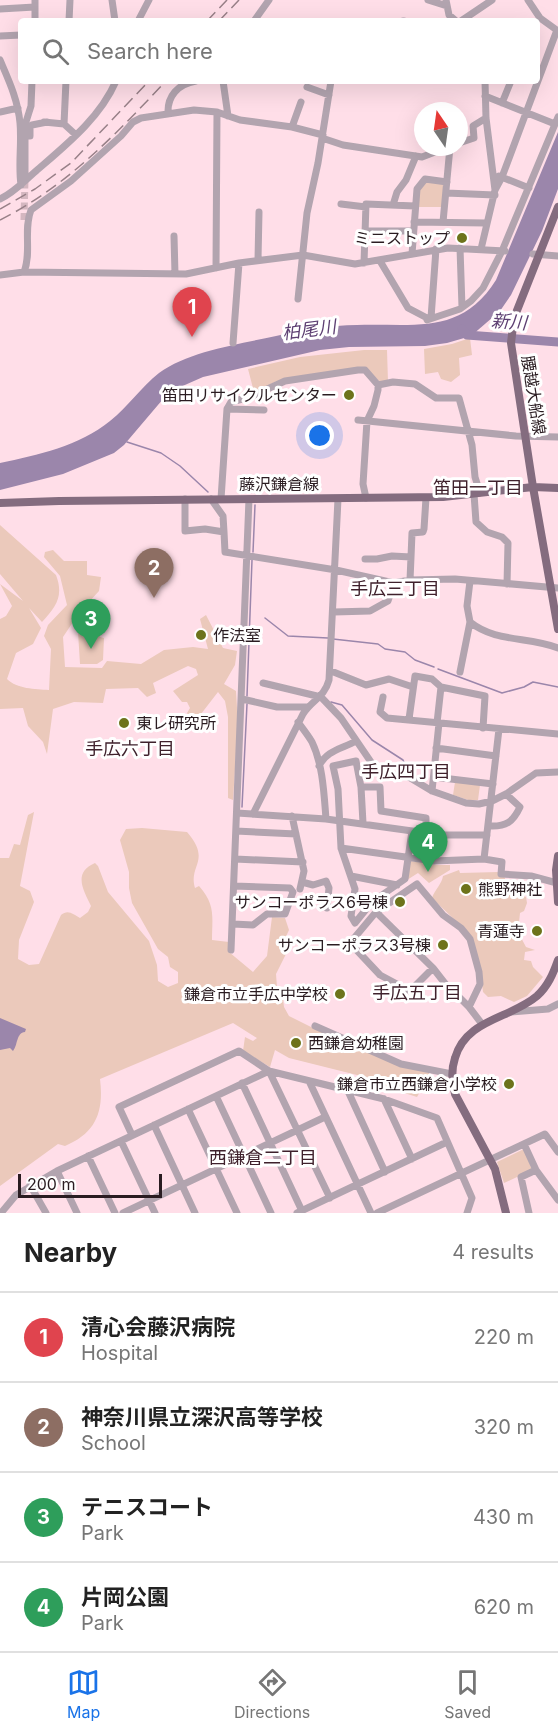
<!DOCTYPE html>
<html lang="en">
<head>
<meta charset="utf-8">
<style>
  :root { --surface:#fff; --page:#f6f6f6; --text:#222; --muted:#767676; --line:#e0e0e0; --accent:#1a73e8 }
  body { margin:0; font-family:Inter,"Noto Sans JP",sans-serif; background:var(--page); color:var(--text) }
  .compass { position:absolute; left:414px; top:102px; width:54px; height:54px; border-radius:50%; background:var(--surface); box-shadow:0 6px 24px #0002; rotate:347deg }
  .scale { position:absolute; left:18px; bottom:15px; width:144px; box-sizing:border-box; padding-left:6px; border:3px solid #2a1c21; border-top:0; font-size:16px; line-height:21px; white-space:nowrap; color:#2a1c21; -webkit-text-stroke:4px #fff; paint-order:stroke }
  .you { position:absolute; left:320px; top:436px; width:21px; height:21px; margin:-15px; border:4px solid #fff; border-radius:50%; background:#1a73e8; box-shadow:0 0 0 9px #1a73e833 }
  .badge { display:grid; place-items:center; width:39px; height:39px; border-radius:50%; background:var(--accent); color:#fff; font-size:20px; font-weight:700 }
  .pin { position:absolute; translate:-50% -50px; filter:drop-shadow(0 2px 3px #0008) }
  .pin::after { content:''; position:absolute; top:32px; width:21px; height:18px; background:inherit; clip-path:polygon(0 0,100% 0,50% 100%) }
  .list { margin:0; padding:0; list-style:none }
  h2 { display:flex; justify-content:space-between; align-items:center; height:78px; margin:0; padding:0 24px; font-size:26px }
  h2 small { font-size:20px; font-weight:400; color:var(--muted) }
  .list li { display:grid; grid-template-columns:39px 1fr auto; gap:18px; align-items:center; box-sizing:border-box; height:90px; padding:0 24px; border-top:2px solid var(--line) }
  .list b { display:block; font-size:22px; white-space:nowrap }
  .list p { margin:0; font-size:20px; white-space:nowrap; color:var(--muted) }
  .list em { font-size:20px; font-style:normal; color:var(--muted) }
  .icon { flex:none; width:33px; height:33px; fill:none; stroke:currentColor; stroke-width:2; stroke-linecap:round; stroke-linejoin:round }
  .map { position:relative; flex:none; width:558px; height:1213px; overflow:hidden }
  .search { position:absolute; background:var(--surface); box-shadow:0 6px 24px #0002; left:18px; right:18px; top:18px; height:66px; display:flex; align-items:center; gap:15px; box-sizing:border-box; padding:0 21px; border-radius:6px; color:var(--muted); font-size:22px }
  .sheet { height:438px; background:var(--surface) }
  nav { display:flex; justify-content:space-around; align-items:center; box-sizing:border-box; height:84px; border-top:2px solid var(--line); background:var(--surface); font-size:16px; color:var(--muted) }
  nav a { display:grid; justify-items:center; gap:3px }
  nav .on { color:var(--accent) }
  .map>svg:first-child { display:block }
</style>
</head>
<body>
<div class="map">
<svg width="558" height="1213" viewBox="0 0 558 1213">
  <rect width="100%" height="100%" fill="#ffdee8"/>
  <!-- green -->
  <path fill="#ebc9bb" d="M426,182L444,184L442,207H418L419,190Z
    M470,338L472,355L459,358L460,375L451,382L441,379L438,372L425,374L424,349L452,344Z
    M364,350H387L388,382H380L369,371L277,381L254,392L248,369L300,357Z
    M0,525L56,575C64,596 56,607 42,622L29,608L41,628L33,644L16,653L7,679C17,689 35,689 49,690L51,649L44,636L48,625L67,605L60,576L44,557L45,552L53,550L64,561H87V575L101,577L99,591L79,613H100V637L104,638L103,660L97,664H80L77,616L63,637L65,667L102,668L107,661L141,664L164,650L193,647L208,649L200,619L206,615L223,648L237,651L235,665L224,684L236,691L238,724L233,800L228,798V717L225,701L218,692L194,723L187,713L190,708L187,702H182L173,691L198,675L196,669L188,666L153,683L156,693L147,697L138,688L106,689L103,703L74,702L53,709L47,754L43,742L28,726L23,708L0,709V619L6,616L12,606L0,584L23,601L0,574Z
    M455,782L480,785L478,800H468L453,795Z
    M34,812L20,886L30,891L34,902L19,940L18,959L29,965L39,964L61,915C68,909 73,914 80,918L88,912L91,906C84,891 72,873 95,863L98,866L108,892L149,941L157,965L158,981L168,987L178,983V972L170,967L168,957L158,949L132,903L129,888V872L120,840L126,829L142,828L187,832C212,861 188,865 195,888L199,886C216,905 212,917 212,940L229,942V952L253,972L267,956L272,917L285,918L289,930L283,943L288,950L276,974L277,987L282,991L284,1007L289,1016L319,1031L429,1073L431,1085L428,1091L421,1090L417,1097L376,1084L365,1077L289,1058L275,1050L270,1067L243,1051L245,1037L253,1041L257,1038L233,1023L100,1079C104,1112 96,1133 65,1146L58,1144L0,1186V858H9L14,844L20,845L28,815Z
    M410,861L437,865H450V870L429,883L418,873L407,880Z
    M459,870L460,873L499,872L505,878C505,890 515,895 526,897L527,903L524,911L520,913L518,932L526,947L535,950L525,952L524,960L531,961L533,967L543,977L527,996L514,1002L501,996L488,997L483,992L480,968L461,926L432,898C435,889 442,884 443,876Z
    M524,1149L532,1170L504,1183L497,1162Z"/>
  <!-- water -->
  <path fill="#9b86ab" d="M558,132V189L542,231L511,295L500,311L471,336L447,343L425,346L349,347L320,350L203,377L169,392L124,445L114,453L63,474L0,490V463C38,455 79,446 110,421C128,407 141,387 159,373C189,351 240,344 276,336C303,330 330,325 357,325C414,323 461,336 496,280Z
    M0,1018L26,1029L25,1032C16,1033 18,1045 13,1051L10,1048L0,1050Z"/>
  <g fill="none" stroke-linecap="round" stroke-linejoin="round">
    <!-- stream -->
    <path stroke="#9b86ab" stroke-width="1.5" d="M127,442L161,453L180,466L208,492
      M253,552L255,505
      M265,618L288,636L328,638
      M333,639L378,644L385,649L405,652L415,660L434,667
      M438,669L502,693L524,687L533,682L558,687
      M247,696L252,560
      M331,702L342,705L372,740L403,760L409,773
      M242,807L247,704"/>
    <!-- river -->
    <path stroke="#9b86ab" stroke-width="9" d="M462,329L467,335L558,342"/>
    <!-- minor-tunnel -->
    <path stroke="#d4b7c0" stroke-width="7" stroke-dasharray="7 3.5" stroke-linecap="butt" d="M24,220L25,178"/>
    <!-- minor -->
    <path stroke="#b2a4af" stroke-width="7" d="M112,0L115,21
      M428,0L447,6
      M446,0L449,15L456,21
      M528,0L540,18L558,31
      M0,9L35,7
      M35,21V0
      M69,21L70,0
      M138,21L149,0
      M254,21L269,0
      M403,21H404
      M461,21L492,0
      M0,36L21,35
      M0,60C9,81 18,100 20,123C22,144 18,164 21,185
      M223,81L228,116
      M485,81L486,118L495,190
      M307,87L329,95
      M485,96L555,124
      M502,103L511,81
      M0,112L18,108
      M168,114C167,96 178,84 196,81
      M44,122L64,124L76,135
      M64,124L66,81
      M292,127L301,102
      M30,136V127L32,125L47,122
      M322,138L343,145L422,157L448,147
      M459,143L474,138L473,126L486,118
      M25,176V125L31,106L32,81
      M499,176L529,188
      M446,193L495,195
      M0,199C15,192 24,181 36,171C66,145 100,118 116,81
      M341,204L366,207
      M393,205L397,192L406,180L416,156
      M414,222L486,223
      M443,222L450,147
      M365,231H413
      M174,236L175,274
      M460,248L462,307
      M481,249L495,190L502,177L557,30
      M412,254L417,189L425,179L447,182
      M533,254L558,256
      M258,260L259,212
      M380,261L408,308L429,319
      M364,263L366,204L415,206
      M216,268L217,112
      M24,272C32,252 23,230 31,210L71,181L121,136L133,122L141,118L194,110L217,112L240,120L292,127L323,135
      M0,275L24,272L186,274L239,263L303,255L355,264L448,248L505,251
      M298,299L307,213L318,163L331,81
      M431,318L436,249
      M427,320L460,309L471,301L483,288L502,251L558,117
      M233,343L239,263
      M378,385L393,382L415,384L436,398H459L472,445L475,477L480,493
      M227,409L264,410
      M358,420L516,436L558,437
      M474,494L476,522L487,532L502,537L508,543L507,584
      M185,499V531L205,529L224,532L225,552L336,570L394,583L410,580L455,579L558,588
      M211,499L223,516L224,532
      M221,499L227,409L231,402L250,397L285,381L358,370H365L378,385V390L374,406L367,421L363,484L366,498
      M411,557L412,533L423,532L424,529L426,498
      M365,559H377L392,556L411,557L410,580
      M334,612L370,611L388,601L394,583
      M470,622C496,643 529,636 558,648
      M331,671L366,685L389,679L413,687
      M460,672L470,622L467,606L470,581
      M263,683L321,697L341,718L373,765L388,775L407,776L432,791L466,803L479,804L492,801L506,794L536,773L558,772
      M383,697L380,712L387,718L558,734
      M242,699L277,707H307
      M409,719L415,676L432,679L441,687L485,696L483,728
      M298,722C303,729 308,735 312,742C323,765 324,794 326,819
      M437,723L441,687
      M436,748L496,756
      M319,766C327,750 342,749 356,741
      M434,777L493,784
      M361,787H380L381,811L426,818V833
      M432,791L439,723
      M237,813L326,819L441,835H487
      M253,814L303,714C313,699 324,698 329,680L338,499
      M292,816L304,871L300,889
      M363,823L361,787L356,761L333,766L338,789L341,848L355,889L351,916L355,923L372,902L405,879L412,831
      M489,826C506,827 513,822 520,807L506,794
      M236,831L296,834
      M341,848L434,861L484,859L502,862L501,874
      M235,859L303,862
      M484,859L499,729
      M501,874L531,876L557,883
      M351,876L397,885
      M302,882L313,885L326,881L329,888L327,908
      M376,912L433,968L454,995
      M233,924L253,925L267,914H285L293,892L290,888L234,886
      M231,950L249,499
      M433,968L410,991L380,975L350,943L376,912L417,884L443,915L461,928L470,939L479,972L480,984L469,1007
      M449,997L456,994L469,1007L482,1024
      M511,1012L548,1009L558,1004
      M315,1026L401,1064L452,1074
      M309,1081L371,1213
      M242,1083L302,1211
      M347,1089L385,1172
      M216,1096L271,1213
      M384,1099L412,1159
      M188,1109L237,1213
      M154,1125L195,1213
      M132,1135L119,1107L239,1051L269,1071L384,1099L437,1118L472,1198L467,1213
      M121,1141L155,1213
      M524,1144L536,1170L558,1200
      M88,1156L115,1213
      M57,1171L77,1213
      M30,1185L46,1213
      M1,1213L16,1195L57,1171L269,1071L330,1198
      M123,1213L325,1117
      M297,1213L447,1142
      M377,1213L545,1134L558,1152
      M529,1213L521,1177L536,1170"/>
    <!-- major -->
    <path stroke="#846c7f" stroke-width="8" d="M558,207L514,318L511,343L533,487L558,629
      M0,503L59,501L443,497L533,487L558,488
      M558,856L556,870L558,902
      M506,1213L495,1169L455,1094C452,1083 451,1070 455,1058C466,1019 510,1019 537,996C548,986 553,974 558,960"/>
    <!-- rail -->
    <path stroke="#988088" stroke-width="1.5" stroke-dasharray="12 6" stroke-linecap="butt" d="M207,21L227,0
      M219,21L239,0
      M0,209L35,189L71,163L149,81
      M0,220C66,187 116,134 166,81"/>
  </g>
  <!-- markers -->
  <g fill="#6d731b" stroke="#fff" stroke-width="2">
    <circle cx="462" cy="238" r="6"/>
    <circle cx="349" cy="395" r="6"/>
    <circle cx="201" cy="635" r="6"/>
    <circle cx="124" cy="723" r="6"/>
    <circle cx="466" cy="889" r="6"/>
    <circle cx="400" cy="902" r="6"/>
    <circle cx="537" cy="931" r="6"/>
    <circle cx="443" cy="945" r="6"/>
    <circle cx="340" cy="994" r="6"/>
    <circle cx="296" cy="1043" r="6"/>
    <circle cx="509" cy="1084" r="6"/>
  </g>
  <g text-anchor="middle" stroke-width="6" stroke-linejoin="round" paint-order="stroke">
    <!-- poi labels -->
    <g font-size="16" fill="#2a1c21" stroke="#fff" text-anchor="end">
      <text x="450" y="244">ミニストップ</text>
      <text x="337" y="401">笛田リサイクルセンター</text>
      <text x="213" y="641" text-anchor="start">作法室</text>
      <text x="136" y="729" text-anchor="start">東レ研究所</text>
      <text x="478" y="895" text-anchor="start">熊野神社</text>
      <text x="388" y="908">サンコーポラス6号棟</text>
      <text x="525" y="937">青蓮寺</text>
      <text x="431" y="951">サンコーポラス3号棟</text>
      <text x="328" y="1000">鎌倉市立手広中学校</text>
      <text x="308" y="1049" text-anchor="start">西鎌倉幼稚園</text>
      <text x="497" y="1090">鎌倉市立西鎌倉小学校</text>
    </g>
    <!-- street labels -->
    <g font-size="16" fill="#2a1c21" stroke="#fff">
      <text transform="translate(534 395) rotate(81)" y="6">腰越大船線</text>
      <text x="279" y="490">藤沢鎌倉線</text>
    </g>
    <!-- water labels -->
    <g font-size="18" font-style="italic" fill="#5d3f72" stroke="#fff">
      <text transform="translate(509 322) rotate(4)" y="6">新川</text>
      <text transform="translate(309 330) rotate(-7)" y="6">柏尾川</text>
    </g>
    <!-- neighbourhood labels -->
    <g font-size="18" fill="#3f212c" stroke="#fff">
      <text x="478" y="494">笛田一丁目</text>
      <text x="395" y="595">手広三丁目</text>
      <text x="130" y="755">手広六丁目</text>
      <text x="406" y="778">手広四丁目</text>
      <text x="417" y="999">手広五丁目</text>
      <text x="263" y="1164">西鎌倉二丁目</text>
    </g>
  </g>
</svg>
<svg class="compass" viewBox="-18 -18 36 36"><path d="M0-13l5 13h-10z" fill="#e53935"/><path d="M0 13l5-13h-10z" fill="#767676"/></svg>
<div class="scale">200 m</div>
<div class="you"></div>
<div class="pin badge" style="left:192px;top:337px;background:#e0444e">1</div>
<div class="pin badge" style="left:154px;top:598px;background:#8d6e63">2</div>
<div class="pin badge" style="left:91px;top:649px;background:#2e9e5b">3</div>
<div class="pin badge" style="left:428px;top:872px;background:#2e9e5b">4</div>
<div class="search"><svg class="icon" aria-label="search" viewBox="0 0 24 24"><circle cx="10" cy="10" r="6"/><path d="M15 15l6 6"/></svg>Search here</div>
</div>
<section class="sheet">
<h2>Nearby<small>4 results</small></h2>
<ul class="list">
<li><span class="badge" style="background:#e0444e">1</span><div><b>清心会藤沢病院</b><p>Hospital</p></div><em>220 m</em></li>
<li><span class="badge" style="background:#8d6e63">2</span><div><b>神奈川県立深沢高等学校</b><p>School</p></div><em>320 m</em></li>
<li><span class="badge" style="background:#2e9e5b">3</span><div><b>テニスコート</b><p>Park</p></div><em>430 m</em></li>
<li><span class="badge" style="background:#2e9e5b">4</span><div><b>片岡公園</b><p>Park</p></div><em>620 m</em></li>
</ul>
</section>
<nav>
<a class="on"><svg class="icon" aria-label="map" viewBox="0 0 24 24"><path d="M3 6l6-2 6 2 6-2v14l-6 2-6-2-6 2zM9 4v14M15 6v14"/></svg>Map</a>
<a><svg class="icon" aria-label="directions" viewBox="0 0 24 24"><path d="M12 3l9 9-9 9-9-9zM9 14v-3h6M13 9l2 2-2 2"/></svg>Directions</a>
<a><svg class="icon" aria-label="saved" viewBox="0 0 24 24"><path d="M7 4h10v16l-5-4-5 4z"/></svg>Saved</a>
</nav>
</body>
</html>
